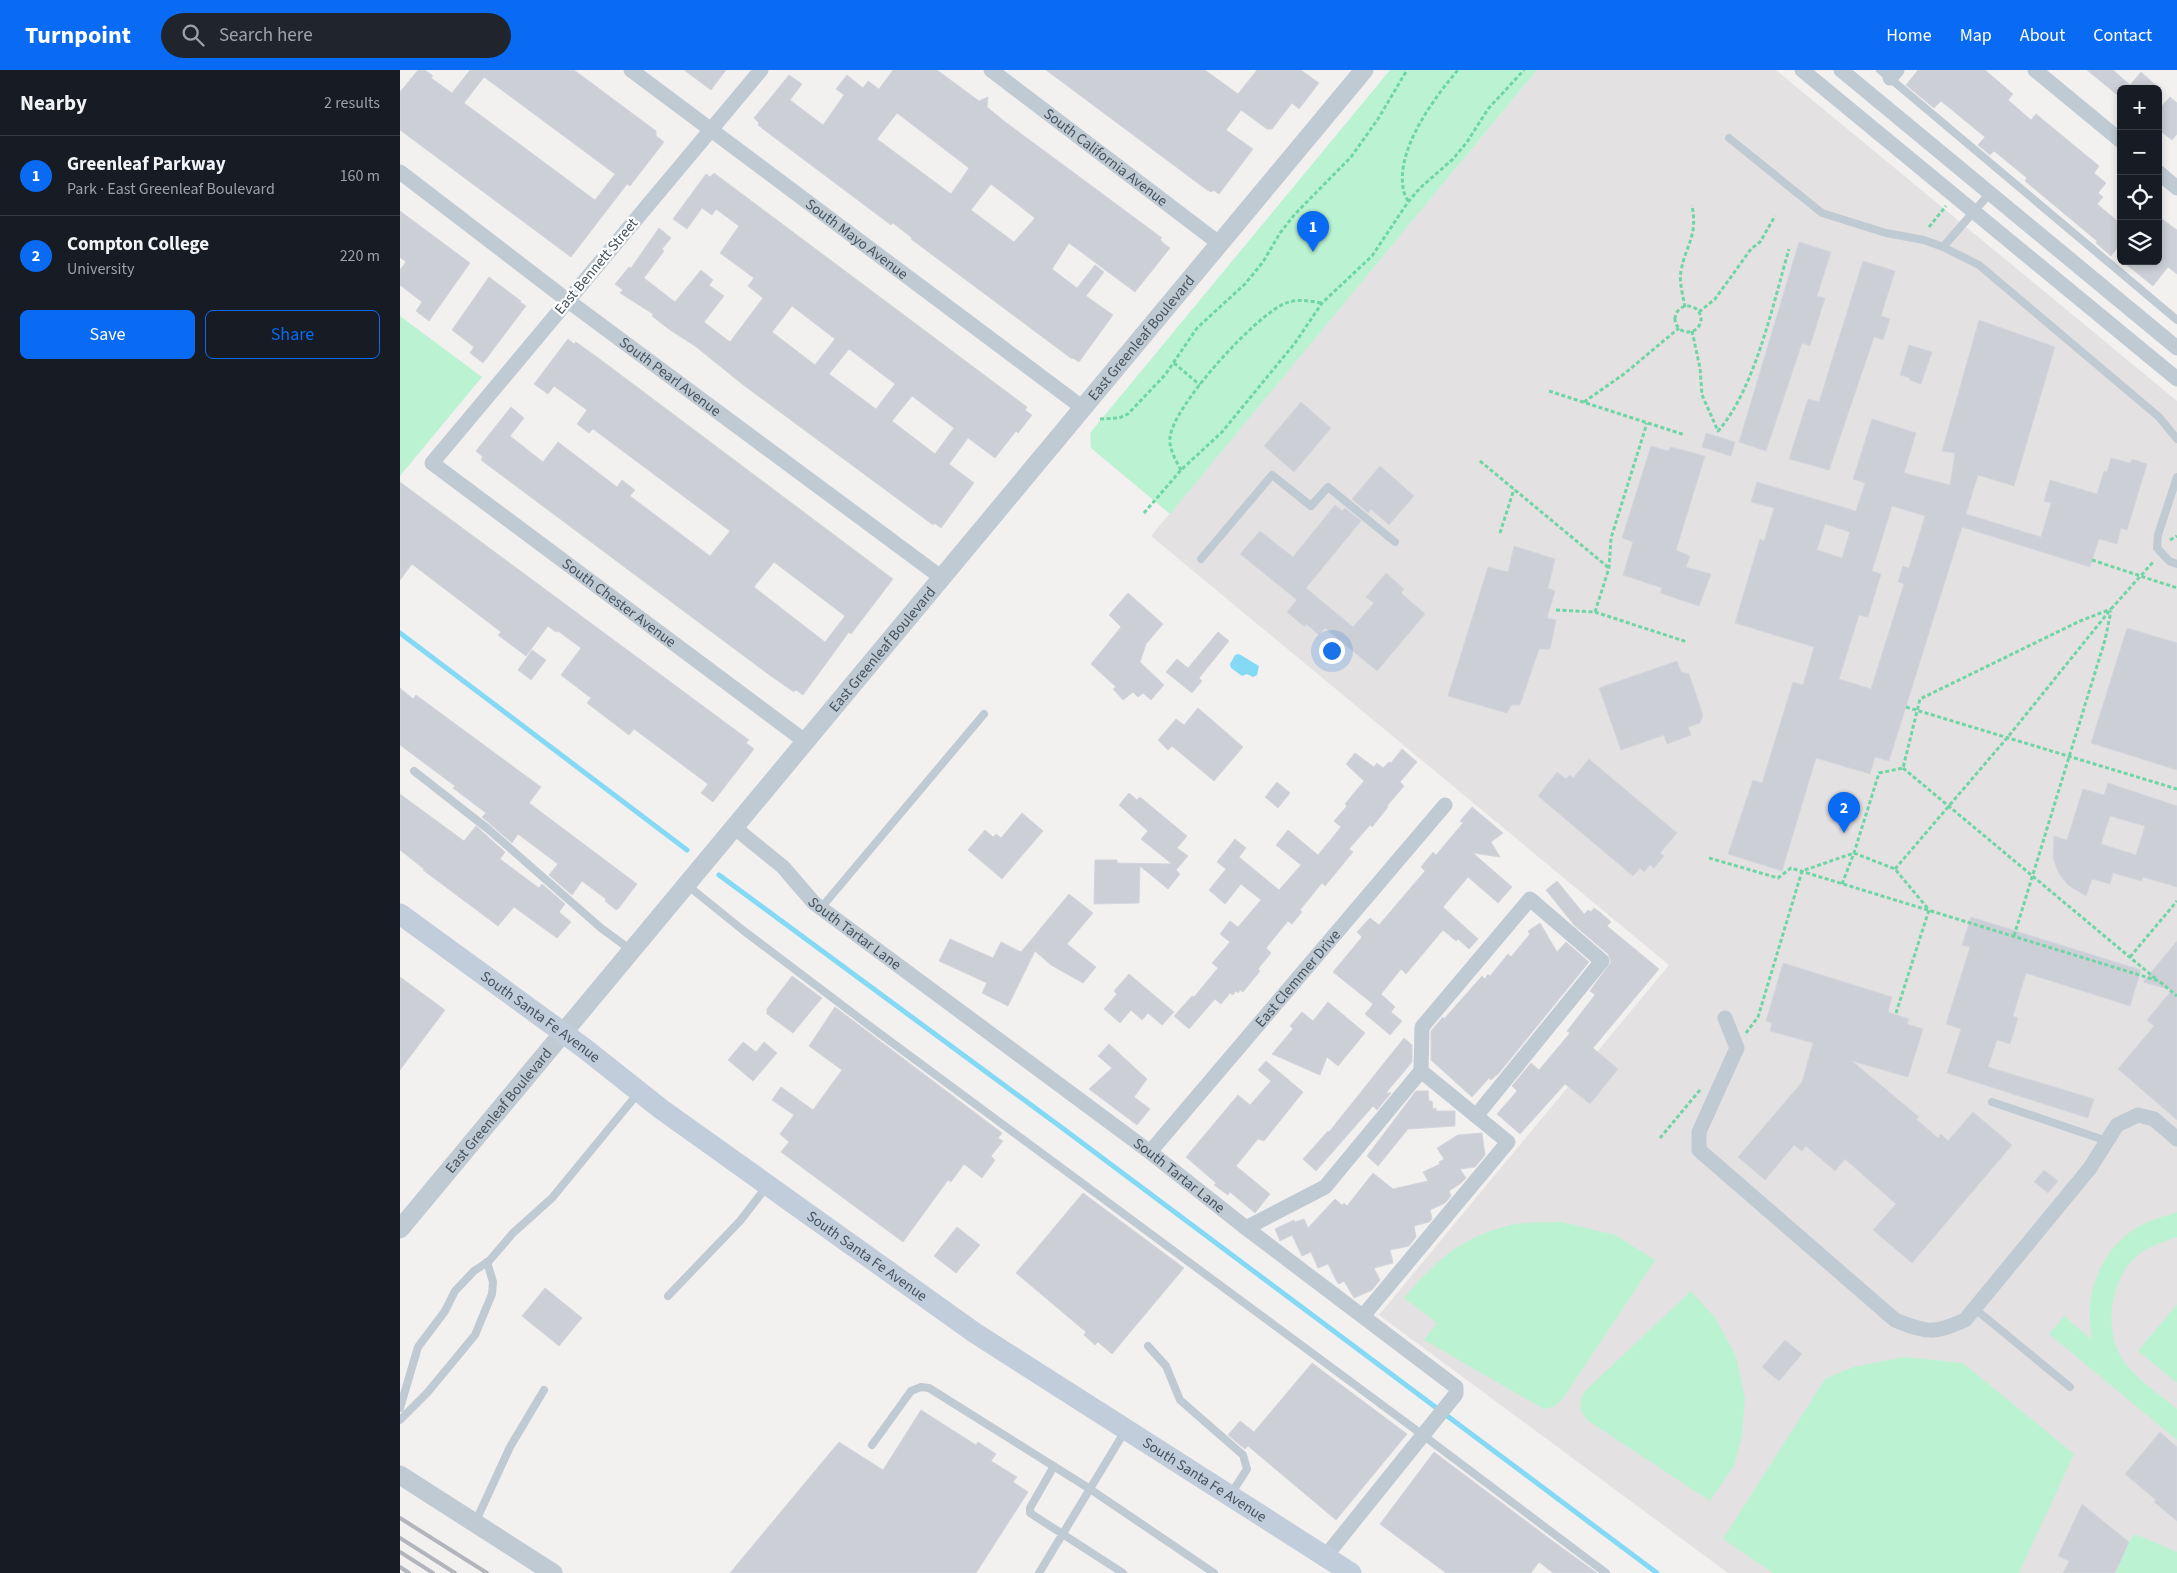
<!DOCTYPE html>
<html lang="en">
<head>
<meta charset="utf-8">
<style>
  :root { --surface:#171b24; --page:#20242c; --text:#f1f3f6; --muted:#9ea1a6; --line:#363941; --accent:#096af4 }
  body { margin:0; font-family:"Source Sans 3",sans-serif; background:var(--page); color:var(--text) }
  .controls { position:absolute; right:15px; top:15px; display:grid; overflow:hidden; border-radius:8px; box-shadow:0 2px 8px #0003 }
  .controls button { width:45px; height:45px; display:grid; place-items:center; padding:0; border:0; border-bottom:1px solid var(--line); background:var(--surface); color:var(--text); font:25px sans-serif }
  .you { position:absolute; left:931px; top:580px; width:18px; height:18px; margin:-12px; border:4px solid #fff; border-radius:50%; background:#1a73e8; box-shadow:0 0 0 8px #1a73e833 }
  .badge { display:grid; place-items:center; width:32px; height:32px; border-radius:50%; background:var(--accent); color:#fff; font-size:16px; font-weight:700 }
  .pin { position:absolute; translate:-50% -41px; filter:drop-shadow(0 1px 2px #0008) }
  .pin::after { content:''; position:absolute; top:26px; width:18px; height:15px; background:inherit; clip-path:polygon(0 0,100% 0,50% 100%) }
  .list { margin:0; padding:0; list-style:none }
  h2 { display:flex; justify-content:space-between; align-items:center; height:65px; margin:0; padding:0 20px; font-size:21px }
  h2 small { font-size:16px; font-weight:400; color:var(--muted) }
  .list li { display:grid; grid-template-columns:32px 1fr auto; gap:15px; align-items:center; box-sizing:border-box; height:80px; padding:0 20px; border-top:1px solid var(--line) }
  .list b { display:block; font-size:19px; white-space:nowrap }
  .list p { margin:0; font-size:16px; white-space:nowrap; color:var(--muted) }
  .list em { font-size:16px; font-style:normal; color:var(--muted) }
  .actions { display:flex; gap:10px; padding:15px 20px }
  .actions a { flex:1; padding:11px 0; border:1px solid var(--accent); border-radius:8px; text-align:center; font-size:18px; color:var(--accent) }
  .actions .main { background:var(--accent); color:#fff }
  .icon { flex:none; width:28px; height:28px; fill:none; stroke:currentColor; stroke-width:2; stroke-linecap:round; stroke-linejoin:round }
  .map { position:relative; flex:none; width:1777px; height:1503px; overflow:hidden }
  header { display:flex; align-items:center; gap:30px; box-sizing:border-box; height:70px; padding:0 25px; background:var(--accent); color:#fff }
  header strong { font-size:24px }
  nav { display:flex; gap:28px; margin-inline-start:auto; font-size:18px }
  .search { width:350px; height:45px; background:var(--page); display:flex; align-items:center; gap:12px; box-sizing:border-box; padding:0 18px; border-radius:28px; color:var(--muted); font-size:19px }
  main { display:flex }
  aside { flex:1; background:var(--surface) }
  .map>svg:first-child { display:block }
</style>
</head>
<body>
<header>
<strong>Turnpoint</strong>
<div class="search"><svg class="icon" aria-label="search" viewBox="0 0 24 24"><circle cx="10" cy="10" r="6"/><path d="M15 15l6 6"/></svg>Search here</div>
<nav><a>Home</a><a>Map</a><a>About</a><a>Contact</a></nav>
</header>
<main>
<aside>
<h2>Nearby<small>2 results</small></h2>
<ul class="list">
<li><span class="badge">1</span><div><b>Greenleaf Parkway</b><p>Park · East Greenleaf Boulevard</p></div><em>160 m</em></li>
<li><span class="badge">2</span><div><b>Compton College</b><p>University</p></div><em>220 m</em></li>
</ul>
<div class="actions"><a class="main">Save</a><a>Share</a></div>
</aside>
<div class="map">
<svg width="1777" height="1503" viewBox="0 0 1777 1503">
  <rect width="100%" height="100%" fill="#f3f0f0"/>
  <!-- education -->
  <path fill="#e4e1e2" d="M1137,0H1376L1777,331V1503H1328L979,1245L1269,895L751,466Z"/>
  <!-- green -->
  <path fill="#bbf3d2" d="M990,0H1137L770,444L691,378L690,363Z
    M0,246L82,307L0,406Z
    M1777,1142V1167C1763,1172 1747,1176 1736,1187C1709,1211 1703,1264 1725,1293C1739,1311 1760,1325 1777,1339V1370L1649,1264L1664,1246L1691,1269C1691,1258 1689,1248 1690,1238C1692,1202 1714,1166 1748,1152C1757,1148 1767,1146 1777,1142Z
    M1161,1152L1215,1165L1255,1190L1161,1331L1153,1337L1144,1339L1024,1270L1037,1253L1004,1228C1036,1191 1058,1169 1107,1156C1123,1151 1144,1153 1161,1152Z
    M1291,1221L1316,1249L1336,1286L1345,1328L1342,1365L1334,1396L1310,1431L1187,1350C1179,1340 1179,1334 1184,1322Z
    M1777,1234V1313L1738,1281Z
    M1504,1287L1563,1293L1674,1384L1619,1503H1373L1323,1469L1425,1309L1453,1297Z
    M1735,1464L1777,1482V1503H1715L1729,1472Z"/>
  <!-- water -->
  <path fill="#84daf4" d="M839,584L859,596L857,605L853,607L847,604L842,606L831,598L830,594L835,585Z"/>
  <g fill="none" stroke-linecap="round" stroke-linejoin="round">
    <!-- stream -->
    <path stroke="#84daf4" stroke-width="5" d="M0,563L287,780
      M319,805L665,1060L1257,1503"/>
  </g>
  <!-- building -->
  <path fill="#cccfd5" stroke="#d3d6dc" fill-rule="evenodd" d="M18,0H25L33,6L31,8L52,23L70,0H174L256,61V66L264,72L230,116L227,114L171,187L0,60V22ZM84,7L215,104L195,130L64,33Z
    M284,0H326L311,20Z
    M493,0H537L579,31L588,27L587,37L604,51L762,168L760,169L763,173L770,178L735,222L669,173L652,199L677,218L695,195L704,202L686,226L713,245L679,292L673,288L672,289L511,169L512,168L493,153L491,155L371,65L358,55L359,53L354,48L389,5L402,14L390,30L423,55L444,25L436,19L447,5L463,18L468,11L479,19ZM497,43L569,98L551,124L477,69ZM591,114L635,148L614,172L571,140Z
    M646,0H805L838,24L857,0H901L919,13L899,39L892,33L872,59H867L841,40L826,60L853,79L819,124L813,120L812,122L807,120Z
    M1518,0H1585L1613,24L1608,30L1631,50L1636,44L1699,96L1694,103L1706,113L1698,123L1703,127L1697,134L1721,154V173L1711,186L1696,173L1697,171L1625,111L1627,108L1594,81L1590,85L1578,75L1585,67L1541,31L1534,38L1506,15Z
    M1687,0H1713L1730,15L1741,2L1760,19H1721V28Z
    M1770,27L1777,33V64L1772,70L1758,59V40Z
    M314,103L627,337L625,340L632,345L618,363L616,361L595,388L568,368L549,394L574,413L541,458L534,453L533,455L342,314L295,276L270,260L252,246L253,244L220,223L223,220L215,214L229,197L231,198L259,158L271,168L262,179L264,181L244,208L275,232L301,200L313,210L309,215L324,226L304,252L330,272L363,228L348,216L354,208L320,183L339,156L316,139L312,145L302,138L287,159L273,149L306,104L310,107ZM392,236L435,269L415,295L372,262ZM449,279L495,314L476,339L429,304ZM512,326L554,358L535,384L492,351Z
    M0,141L70,193L29,251L16,241L22,232L0,215V200L6,192L0,187Z
    M1758,146L1777,160V204L1768,197L1753,216L1722,191H1758Z
    M1399,172L1431,182L1417,226L1425,228L1410,276L1402,273L1366,381L1339,372Z
    M1463,191L1495,201L1481,246L1490,249L1483,270L1474,267L1429,400L1389,389L1408,329L1419,332Z
    M89,207L121,231L120,232L126,236L83,293L70,283L74,277L52,260Z
    M1579,250L1655,277L1614,416L1578,405L1566,444L1641,467L1651,433L1644,431L1650,410L1697,424L1704,401L1707,402L1711,388L1730,393L1732,389L1747,394L1727,460L1721,458L1717,474L1699,469L1690,497L1562,457L1489,691L1475,687L1470,704L1416,688L1382,801L1328,784L1353,710L1362,713L1393,612L1403,615L1414,577L1335,553L1360,469L1364,471L1374,438L1351,432L1357,412L1456,441L1465,413L1453,409L1472,349L1516,363L1504,403L1550,415L1555,383L1542,381ZM1492,436L1525,446L1509,498L1503,496L1498,512L1504,514L1471,619L1439,609L1459,545L1468,547L1481,504L1472,501ZM1425,454L1450,462L1442,488L1417,480Z
    M168,269L174,274L176,272L201,290L493,509L451,564L449,562L403,625L396,620L394,622L368,604L81,390L83,387L76,381L111,337L124,348L110,366L143,392L158,372L217,417L222,410L235,420L230,426L310,486L330,461L193,359L189,363L177,354L187,340L154,316L148,324L134,314ZM374,492L445,546L425,572L354,517Z
    M1509,275L1532,282L1521,314L1509,310L1510,308L1500,305Z
    M901,332L931,358L894,402L864,376Z
    M1306,363L1335,372L1331,386L1302,377Z
    M1251,376L1268,381L1271,377L1305,386L1276,480L1290,486L1286,497L1311,504L1299,536L1260,523L1262,518L1223,505L1233,472L1222,468Z
    M980,396L1014,426L989,455L971,439L968,443L952,429Z
    M0,412L349,670L346,673L354,679L313,732L301,723L308,714L234,659L229,665L187,633L191,628L161,605L181,578L158,561L156,562L148,556L126,586L98,565L101,562L12,494L0,510Z
    M935,435L942,441L945,438L961,451L906,518L953,557L974,533L966,527L986,503L1004,519L1001,523L1025,544L977,601L925,558L919,565L906,554L905,557L887,542L897,530L840,484L860,461L893,487Z
    M1114,476L1155,489L1148,518L1155,521L1147,548L1156,550L1150,579H1139L1120,635H1111L1107,643L1048,626L1088,497L1108,502Z
    M728,523L763,554L746,574L740,592L764,615L751,630L743,623L738,627L733,622L723,630L713,619L716,617L691,594L721,557L709,545Z
    M1727,558L1777,573V700L1691,673Z
    M818,562L829,571L799,608L802,611L792,623L766,602L777,589L788,598Z
    M132,580L146,590L131,610L118,600Z
    M1277,591L1281,602L1289,604L1303,645L1300,653L1288,657L1291,665L1267,674L1264,665L1221,680L1199,618Z
    M0,618L13,629L16,625L141,717L129,733L237,814L219,838L216,840L205,831L206,829L182,811L172,825L149,805L158,794L118,764L112,773L82,747L86,743L53,718L55,716L0,675Z
    M798,638L843,677L814,711L772,676L768,680L758,670L776,649L784,655Z
    M1002,679L1017,692L1000,712L1004,716L987,736L988,737L972,757L970,755L949,779L953,782L925,816L922,813L900,840L902,842L892,854L888,851L866,878L871,883L858,899L860,901L843,922L840,920L838,923L836,921L833,925L830,923L821,934L815,929L789,959L774,946L792,926L794,927L818,898L812,893L830,872L820,864L830,851L838,857L861,830L841,814L825,834L809,820L826,799L817,792L835,769L846,778L839,787L879,820L901,795L876,775L888,760L918,785L941,757L934,751L947,736L945,734L964,711L946,694L955,683L974,697L977,693L983,698L989,692L991,693Z
    M1189,689L1277,763L1260,783L1264,786L1254,798L1250,795L1244,802L1240,798L1233,806L1138,726L1157,702L1166,709L1170,705L1173,708Z
    M877,712L890,723L878,738L865,727Z
    M1708,713L1777,736V817L1743,807L1742,811L1713,803L1710,814L1692,809L1686,826L1668,815L1659,804L1653,788L1654,766L1667,770L1683,719L1704,725ZM1710,746L1745,756L1736,785L1701,774Z
    M729,723L737,730L740,727L787,766L777,778L788,786L776,800L780,804L768,819L740,796L739,833L694,834L695,790H717V793L772,794L741,769L748,761L719,735Z
    M0,724L64,771L76,756L105,782L100,789L139,818L142,814L165,834L159,842L171,852L157,868L114,837L98,856L23,800L24,799L0,780Z
    M1072,737L1103,763L1091,772L1100,787L1073,783L1112,817L1098,833L1068,807L1043,837L1078,869L1069,879L1058,869L1056,871L1043,860L1006,904L1001,899L981,924L995,937L991,942L1002,951L990,965L965,944L973,934L933,902L962,867L957,862L970,848L979,855L1025,801L1021,797L1033,782L1036,785L1063,753L1060,751Z
    M622,743L643,761L602,809L568,780L585,760L593,767L596,764L601,768Z
    M1157,811L1184,844L1188,840L1191,842L1194,838L1201,843L1211,852L1207,856L1259,899L1193,978L1218,999L1190,1034L1165,1014L1120,1064L1097,1044L1117,1021L1112,1016L1131,993L1139,1000L1170,963L1167,961L1195,925L1190,921L1211,892L1208,884L1174,855L1146,820Z
    M669,824L693,843L667,874L696,897L683,913L651,895L635,881L608,936L582,923L587,913L539,891L550,869L593,888L601,872L621,882Z
    M1571,847L1741,900L1730,936L1626,903L1613,946L1618,948L1610,974L1597,970L1588,997L1694,1029L1688,1048L1547,1003L1561,959L1546,954L1570,877L1562,875Z
    M1140,853L1157,882L1166,872L1189,892L1099,1003L1091,1010L1089,1008L1072,1027L1031,990V961L1043,947L1044,949L1082,906L1085,909L1088,904L1090,906L1108,884L1111,887L1130,864L1128,861Z
    M1777,871V1050L1718,999L1754,956L1747,950L1772,920L1743,912Z
    M1383,893L1492,927L1488,942L1509,949L1507,954L1523,959L1508,1007L1452,991L1519,1047L1516,1049L1538,1068L1541,1064L1548,1071L1573,1042L1612,1075L1512,1193L1473,1160L1496,1134L1445,1089L1435,1101L1406,1076L1402,1081L1394,1075L1365,1110L1338,1087L1402,1012L1413,973L1370,961L1372,953L1366,951Z
    M729,904L774,942L762,955L748,943L742,950L731,940L720,953L704,939L717,924L714,921Z
    M392,906L422,928L393,963L367,944V939Z
    M0,907L45,940L0,1000Z
    M928,932L965,963L938,996L927,987L920,1005L872,984L893,959L890,956L902,942L913,951Z
    M435,937L602,1063L598,1068L603,1071L591,1086L595,1090L582,1108L564,1094L551,1112L548,1110L503,1172L381,1082L389,1072L380,1064L394,1045L372,1030L381,1017L413,1040L442,1000L409,976Z
    M1004,968L1012,975V992L986,1023H991L977,1040L973,1036L916,1101L903,1089L928,1061L929,1062Z
    M343,972L356,982L364,972L377,983L353,1011L328,990Z
    M709,974L747,1009L734,1027L750,1039L737,1055L689,1019L712,998L698,986Z
    M866,991L903,1022L864,1071L858,1069L836,1096L870,1124L855,1143L830,1122L828,1125L814,1115L816,1113L786,1087L838,1025L850,1035L871,1011L858,1000Z
    M1016,1021H1028L1029,1031H1032L1033,1039L1036,1038V1041H1055V1056L1008,1059L978,1096L967,1086Z
    M1082,1063L1085,1085L1075,1097L1060,1099L1066,1108L1061,1113L1049,1121L1051,1126L1045,1133L1030,1140L1032,1149L1029,1152L1014,1156L1016,1167L1009,1176L990,1180L993,1193L974,1198L980,1210L972,1220L954,1228L944,1211L939,1214L937,1212L928,1194L918,1198L911,1182L902,1186L892,1165L880,1171L875,1159L894,1150L895,1152L904,1149L908,1158L935,1129L942,1135L944,1133L947,1136L973,1103L993,1119L1028,1111L1023,1102L1040,1094L1039,1092L1044,1089L1037,1078L1058,1065Z
    M1644,1100L1658,1111L1648,1123L1634,1112Z
    M683,1123L784,1198L712,1284L698,1272L695,1275L684,1265L686,1262L616,1203Z
    M557,1157L580,1175L556,1203L534,1186Z
    M145,1218L182,1248L159,1276L122,1246Z
    M1385,1270L1402,1284L1379,1311L1362,1297Z
    M912,1293L1007,1364L936,1450L848,1376L845,1379L828,1365L840,1351L854,1362Z
    M521,1340L576,1375L578,1372L596,1384L591,1391L617,1407L613,1412L628,1422L576,1503H330L439,1372L483,1400Z
    M1760,1362L1777,1377V1451L1754,1432L1756,1430L1725,1404Z
    M1034,1382L1154,1472L1197,1503H1153L1139,1492L1131,1503H1046L980,1454Z
    M1682,1434L1729,1472L1715,1503H1663L1669,1491L1658,1486Z"/>
  <g fill="none" stroke-linecap="round" stroke-linejoin="round">
    <!-- path -->
    <path stroke="#70d5a5" stroke-width="3" stroke-dasharray="4 2.5" stroke-linecap="butt" d="M1008,131C1006,127 1003,122 1003,117C997,78 1034,28 1058,0
      M1529,157L1546,136
      M1275 249a13 13 0 1 1 26 0a13 13 0 1 1-26 0Z
      M1285,237C1283,226 1279,212 1281,201C1286,174 1298,167 1292,135
      M1299,242L1315,229L1351,179L1360,172L1375,146
      M1292,261L1300,298L1302,325L1318,361C1355,319 1373,234 1389,179
      M774,293L800,315
      M1149,321L1285,365
      M1184,332L1224,304L1279,258
      M700,349L719,348L728,344L765,305L797,258L845,214L863,192L880,163L895,144L951,87L978,49L1007,0
      M1080,391L1209,498
      M781,400C776,391 769,379 770,368C772,337 855,246 884,234C896,228 909,231 922,233
      M744,443L781,400L822,362L895,273L922,233L972,186L1008,132L1020,118L1053,89L1067,72L1088,39L1124,0
      M1100,463L1114,419
      M1770,470L1777,466
      M1692,490L1777,518
      M1156,540L1195,542L1287,572
      M1195,542L1209,498L1211,468L1247,353
      M1506,637L1777,719
      M1503,698L1756,909
      M1309,788L1378,808L1391,798L1759,911L1777,926
      M1495,799L1607,668L1711,539L1754,491
      M1442,814L1454,783L1479,703L1503,698L1520,629L1680,551L1711,539
      M1614,866L1705,570L1711,541
      M1730,887L1777,831
      M1346,963L1358,947L1402,801L1454,783L1495,799L1529,840L1496,943
      M1260,1068L1300,1020"/>
    <!-- service -->
    <path stroke="#bfcad3" stroke-width="8" d="M1480,0L1777,250
      M1329,68L1422,143L1486,163L1524,170L1543,177L1579,195L1759,347L1777,369
      M1543,177L1590,123
      M1777,407L1758,465L1757,478L1769,491L1777,494
      M801,489L872,405L911,436L928,417L995,472
      M14,701L88,759L201,858L231,880
      M287,815L344,861L471,957L1016,1360L1206,1503
      M421,838L584,644
      M1592,1032L1707,1071
      M268,1226L340,1151L367,1116
      M1574,1238L1670,1317
      M748,1276L766,1296L780,1330L843,1385L847,1399L831,1424
      M0,1338L18,1277L45,1241L55,1221L74,1201L89,1191L113,1163L152,1128L239,1022
      M0,1350L27,1323L75,1265L92,1224L93,1212L87,1192
      M472,1375L511,1321L521,1317L529,1318L690,1419L814,1503
      M654,1396L630,1438V1443L723,1503
      M75,1453L110,1377L144,1320
      M639,1503L725,1361"/>
    <!-- minor -->
    <g stroke="#bfcad3" stroke-width="15">
      <path id="s1" d="M231,0L683,338"/>
      <path id="s2" d="M361,0L32,393L406,672"/>
      <path id="s3" d="M591,0L820,174"/>
      <path d="M1402,0L1777,309"/>
      <path d="M1441,0L1777,278"/>
      <path d="M1635,0L1721,71"/>
      <path d="M1490,8L1497,0"/>
      <path id="s4" d="M0,102L167,230L542,508"/>
      <path d="M1758,102L1777,118"/>
      <path id="s5" d="M335,758L383,797L414,833L750,1082L846,1158L1056,1317V1324L925,1487"/>
      <path d="M1325,948L1337,978L1299,1062V1080L1495,1250C1527,1263 1533,1264 1565,1250L1690,1098L1717,1055L1738,1045L1754,1049L1777,1069"/>
      <path d="M1021,1001L1022,957L1130,829L1202,891L1076,1046"/>
      <path id="s6" d="M750,1082L1045,735"/>
      <path d="M846,1158L925,1117L1021,1001L1108,1072L963,1246"/>
    </g>
    <!-- tertiary -->
    <g stroke="#bfcad3" stroke-width="19">
      <path id="s7" d="M0,1159L964,0"/>
      <path d="M0,1405L153,1503"/>
    </g>
    <!-- secondary -->
    <path stroke="#c1cdda" stroke-width="21" id="s8" d="M0,844L184,978L261,1039L575,1263L951,1503"/>
    <!-- rail -->
    <path stroke="#b2b5bb" stroke-width="4" d="M0,1448L87,1503
      M0,1468L55,1503
      M0,1482L33,1503
      M0,1497L9,1503"/>
  </g>
  <g text-anchor="middle" stroke-width="4.5" stroke-linejoin="round" paint-order="stroke">
    <!-- street labels -->
    <g font-size="15" fill="#46535f" stroke="#fff">
      <text dy="5" stroke="none"><textPath href="#s3" startOffset="144">South California Avenue</textPath></text>
      <text dy="5" stroke="none"><textPath href="#s1" startOffset="282">South Mayo Avenue</textPath></text>
      <text transform="translate(196 196) rotate(-50)" y="5">East Bennett Street</text>
      <text dy="5" stroke="none"><textPath href="#s7" startOffset="1159">East Greenleaf Boulevard</textPath></text>
      <text dy="5" stroke="none"><textPath href="#s4" startOffset="339">South Pearl Avenue</textPath></text>
      <text dy="5" stroke="none"><textPath href="#s2" startOffset="746">South Chester Avenue</textPath></text>
      <text dy="5" stroke="none"><textPath href="#s7" startOffset="754">East Greenleaf Boulevard</textPath></text>
      <text dy="5" stroke="none"><textPath href="#s5" startOffset="160">South Tartar Lane</textPath></text>
      <text dy="5" stroke="none"><textPath href="#s6" startOffset="228">East Clemmer Drive</textPath></text>
      <text dy="5" stroke="none"><textPath href="#s8" startOffset="174">South Santa Fe Avenue</textPath></text>
      <text dy="5" stroke="none"><textPath href="#s7" startOffset="154">East Greenleaf Boulevard</textPath></text>
      <text dy="5" stroke="none"><textPath href="#s5" startOffset="565">South Tartar Lane</textPath></text>
      <text dy="5" stroke="none"><textPath href="#s8" startOffset="579">South Santa Fe Avenue</textPath></text>
      <text dy="5" stroke="none"><textPath href="#s8" startOffset="984">South Santa Fe Avenue</textPath></text>
    </g>
  </g>
</svg>
<div class="controls">
<button>+</button>
<button>−</button>
<button><svg class="icon" aria-label="locate" viewBox="0 0 24 24"><circle cx="12" cy="12" r="6"/><path d="M12 2v4M12 18v4M2 12h4M18 12h4"/></svg></button>
<button><svg class="icon" aria-label="layers" viewBox="0 0 24 24"><path d="M12 4l9 5-9 5-9-5zM3 14l9 5 9-5"/></svg></button>
</div>
<div class="you"></div>
<div class="pin badge" style="left:913px;top:182px">1</div>
<div class="pin badge" style="left:1444px;top:763px">2</div>
</div>
</main>
</body>
</html>
